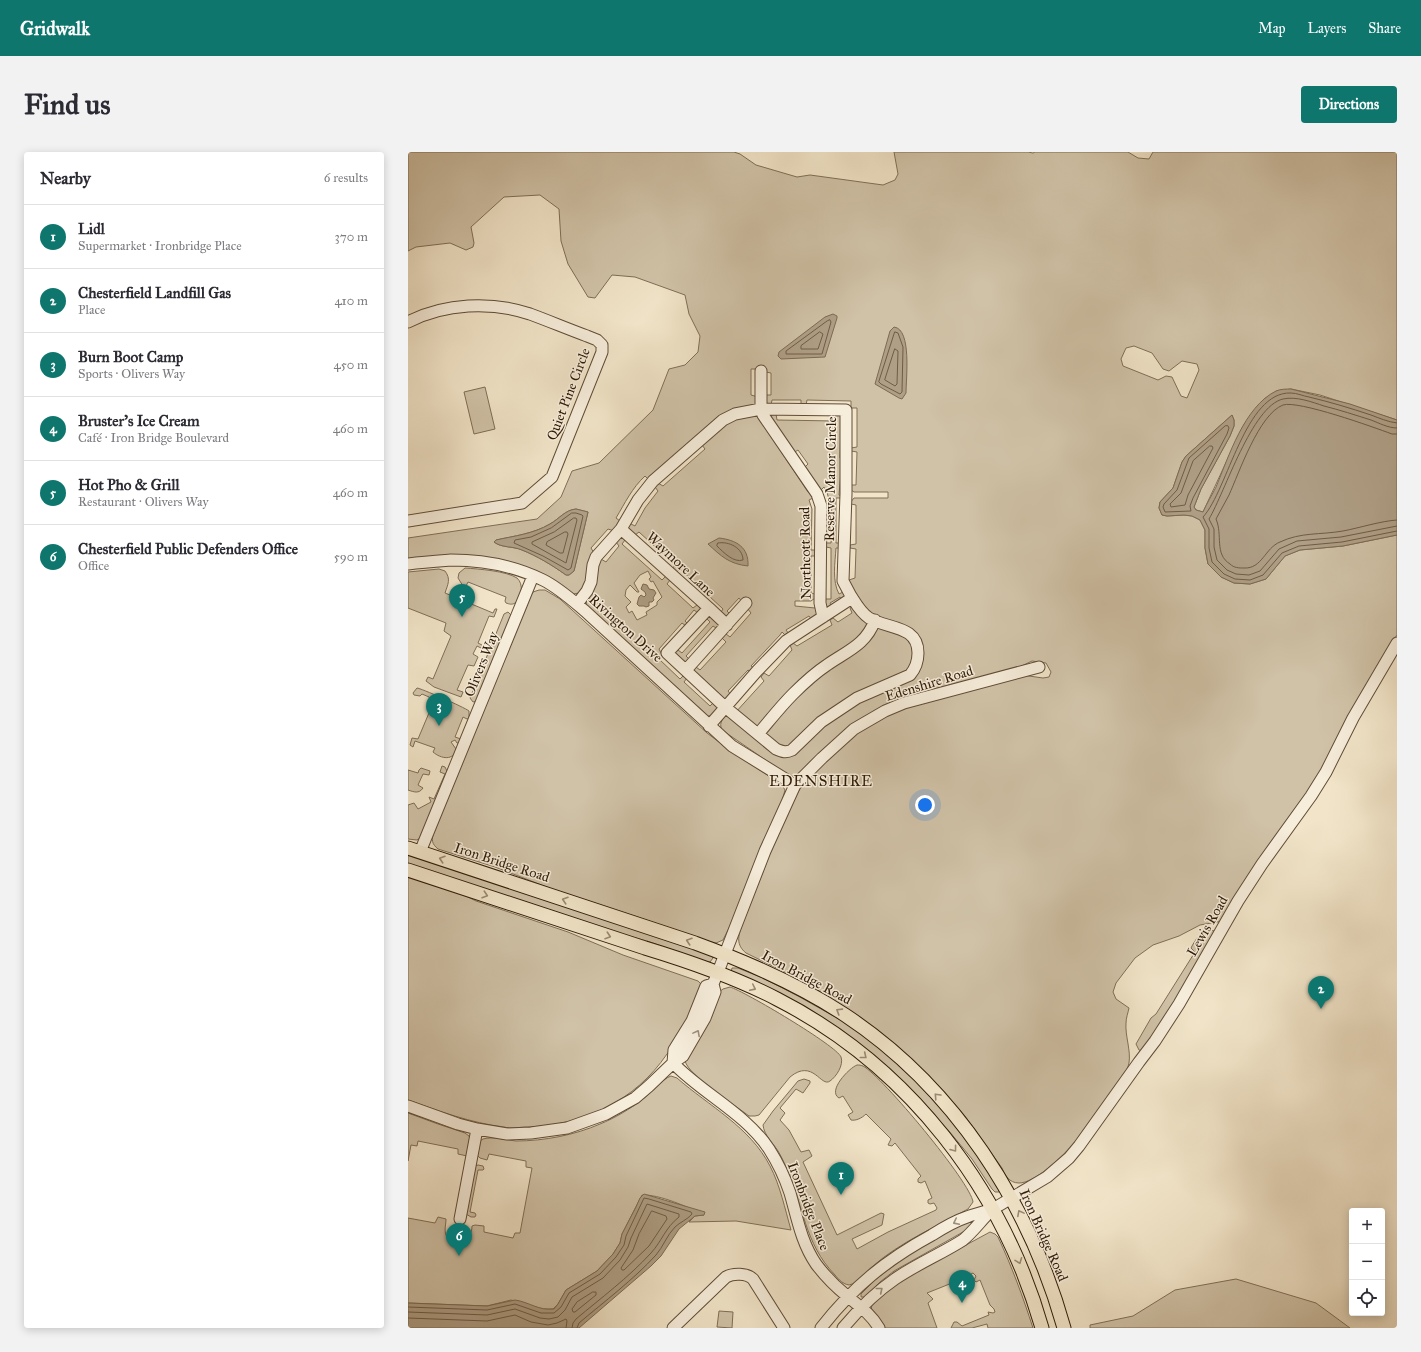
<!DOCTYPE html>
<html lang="en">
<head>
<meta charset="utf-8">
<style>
  :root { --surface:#fff; --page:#f2f2f3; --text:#2b2b33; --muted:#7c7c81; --line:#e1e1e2; --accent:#0f766e }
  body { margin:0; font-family:"IM FELL Great Primer",serif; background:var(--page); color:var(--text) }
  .controls { position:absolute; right:12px; bottom:12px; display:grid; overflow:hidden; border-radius:4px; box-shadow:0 2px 10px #0003 }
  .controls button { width:36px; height:36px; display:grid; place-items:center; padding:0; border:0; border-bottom:1px solid var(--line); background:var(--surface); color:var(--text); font:20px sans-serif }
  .you { position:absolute; left:517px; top:653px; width:14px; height:14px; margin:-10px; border:3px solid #fff; border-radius:50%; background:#1a73e8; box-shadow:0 0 0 6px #1a73e833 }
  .badge { display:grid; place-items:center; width:26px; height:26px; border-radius:50%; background:var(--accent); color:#fff; font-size:13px; font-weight:700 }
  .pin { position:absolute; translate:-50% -33px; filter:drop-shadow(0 1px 2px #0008) }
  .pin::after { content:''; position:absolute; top:21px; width:14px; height:12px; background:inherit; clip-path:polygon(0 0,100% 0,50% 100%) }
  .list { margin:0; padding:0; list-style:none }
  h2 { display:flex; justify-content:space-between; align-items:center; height:52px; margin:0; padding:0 16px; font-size:17px }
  h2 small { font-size:13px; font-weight:400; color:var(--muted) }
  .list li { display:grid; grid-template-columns:26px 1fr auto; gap:12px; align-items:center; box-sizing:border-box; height:64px; padding:0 16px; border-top:1px solid var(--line) }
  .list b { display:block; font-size:15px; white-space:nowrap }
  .list p { margin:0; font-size:13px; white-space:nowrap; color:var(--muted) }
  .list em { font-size:13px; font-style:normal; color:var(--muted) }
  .icon { flex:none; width:22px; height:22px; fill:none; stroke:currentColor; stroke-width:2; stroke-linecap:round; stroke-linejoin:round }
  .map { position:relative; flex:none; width:989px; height:1176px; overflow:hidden; border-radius:4px }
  header { display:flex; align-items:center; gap:24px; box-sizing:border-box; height:56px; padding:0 20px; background:var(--accent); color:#fff }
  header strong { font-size:19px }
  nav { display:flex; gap:22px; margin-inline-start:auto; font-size:14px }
  .intro { display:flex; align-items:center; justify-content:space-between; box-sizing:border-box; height:96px; padding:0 24px }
  h1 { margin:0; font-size:28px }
  .button { padding:10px 18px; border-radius:4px; background:var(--accent); color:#fff; font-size:14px; font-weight:700 }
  main { display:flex; gap:24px; padding:0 24px }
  aside { flex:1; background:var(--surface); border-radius:4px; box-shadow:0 2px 10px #0003 }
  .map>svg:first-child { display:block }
</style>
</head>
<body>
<header>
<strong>Gridwalk</strong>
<nav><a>Map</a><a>Layers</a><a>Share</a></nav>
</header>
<div class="intro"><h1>Find us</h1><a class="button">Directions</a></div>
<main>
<aside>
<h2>Nearby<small>6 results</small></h2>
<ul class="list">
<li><span class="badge">1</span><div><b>Lidl</b><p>Supermarket · Ironbridge Place</p></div><em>370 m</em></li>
<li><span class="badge">2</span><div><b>Chesterfield Landfill Gas</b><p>Place</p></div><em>410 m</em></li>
<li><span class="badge">3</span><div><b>Burn Boot Camp</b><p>Sports · Olivers Way</p></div><em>450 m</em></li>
<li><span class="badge">4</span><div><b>Bruster's Ice Cream</b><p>Café · Iron Bridge Boulevard</p></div><em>460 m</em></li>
<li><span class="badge">5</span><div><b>Hot Pho &amp; Grill</b><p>Restaurant · Olivers Way</p></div><em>460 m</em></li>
<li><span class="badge">6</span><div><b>Chesterfield Public Defenders Office</b><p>Office</p></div><em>590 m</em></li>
</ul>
</aside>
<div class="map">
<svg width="989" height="1176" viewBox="0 0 989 1176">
  <rect width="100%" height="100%" fill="#f1e4c8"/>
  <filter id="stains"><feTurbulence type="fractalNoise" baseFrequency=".005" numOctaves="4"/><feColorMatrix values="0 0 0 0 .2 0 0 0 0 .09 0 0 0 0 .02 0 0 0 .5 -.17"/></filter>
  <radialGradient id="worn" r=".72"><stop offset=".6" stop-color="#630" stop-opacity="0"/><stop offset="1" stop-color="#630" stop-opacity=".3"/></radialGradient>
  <!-- green -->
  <path fill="#d0c2a7" stroke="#806e56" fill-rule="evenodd" d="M0,0H326L332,2L348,13L389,25L402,23L475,33L487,28L490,22L486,0H620L625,1L627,0H720L730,6L741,7L745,0H989V268L912,243L883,237L869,239L856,247L835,274L795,360L788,358L786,355L793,337L822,284L826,274V268L824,263L778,304L774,310L765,336L752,350L751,356L754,363L759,364L776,363L784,364L792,368L797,378V396L800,412L813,425L826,431L842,432L858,427L877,404L892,398L935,394L989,383V483L982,493L942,564L915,618L901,642L854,706L815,769L792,773L771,784L745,793L727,806L708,831L705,840L708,847L721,856C720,861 718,866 718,871C717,884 723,898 721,911C715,939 641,1031 611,1031C601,1031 597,1023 594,1016L557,964L540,945L501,905L472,881L456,872L403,833L338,801C328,793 330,784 334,773L374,671L386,647L396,630L423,601L457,574L494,555L614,523L635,526L641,525L643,520L638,511L624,509L603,519L489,550L459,564L429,585L409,603L394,619L389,623L382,624L378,622L314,578C310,570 316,565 322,559L327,561L356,529L353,525L356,521L361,524L384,498L382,493L385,491L389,494L424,473L422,468L425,466L430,470L444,461L442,456L452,449L441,432V428L447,426L448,397L442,396V393L448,392V353L443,352L442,351L446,346H480V340H446L443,338V333H448L449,300L443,299V296L449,295V256H443V249L399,248L398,253L395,254L393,252V248H364L363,253H361C358,251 356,246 359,243H363V221L358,220L356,217H343V243L350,245L348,253L325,259L308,268L242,327H240L237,324C224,336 217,351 208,366L212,369V372L206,379L200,377L183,396L186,401C177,414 182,429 171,441L165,442C150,435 137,425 122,418C83,401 41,403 0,407V386L129,367L153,345L164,319L191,311L245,258L261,217L277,213L290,200L292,184L281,162L277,143L227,125L204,123L187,146L180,145L160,112L153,89L151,57L132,43L96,45L63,75L66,91L65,95L58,98L42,91L8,95L0,99ZM726,194L744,201L755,217L761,219L774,209L789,212L791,218L779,246L773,244L764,225L758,224L750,228L715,214L713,207L718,196ZM168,357L180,360L166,419L161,423H158C144,413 129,404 114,398C105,394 93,396 86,390L88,388C106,384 125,382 142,372C151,367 157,358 168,357Z
    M77,235L87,277L66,282L56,240Z
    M348,262L400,340H402L405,346L401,348L404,357L403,398H408L407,404H403V441L407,442V446L403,449H387V454L407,456L409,458V463L404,468L401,464L378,478L381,482L378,484L374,480L372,483L343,514L347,517L344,521L340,518L320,539L324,544L316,548L285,518L288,515L292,518L318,490L314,486L318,482L322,485L343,461L331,446L319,459L322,462L319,466L313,460L315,457L272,417L269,420L265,416L267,413L231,380L227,383L220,375L223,372L227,374L237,356L250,339L247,335L250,331L255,334L297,297L294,293L315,274L332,265Z
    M365,262H368L369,268L427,269L428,263H432L434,265L433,272L432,306L434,307L431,343L434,344L433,346H428V391H431V396H428C427,411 424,429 431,442L435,440L438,443L434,449L432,445L422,451L424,456H418L417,447H423V396L418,395V391H423C424,371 426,352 416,335L412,339L397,315L400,312L390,298L385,301L362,266Z
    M214,385H216L217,388L214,392L254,428L258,424L262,428L259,432L285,456L289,453L293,457L290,461L286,458L277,469L280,472L278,474L274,471L251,497L254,503L251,507L272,527L276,523L279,526L276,530L302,554L305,551L311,555L302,564H300L179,454L178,450L189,414L193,407L198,410L211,394L208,390L211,386ZM240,419L243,425L241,427L243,430L245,429L254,445L249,450V453L238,460L239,463L229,468L224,459L221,461L218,455L223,450L217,444L218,438L222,433L229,440H231L226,431L232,423Z
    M57,416C71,417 98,419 109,426C116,432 114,446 107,451C104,453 101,452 98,451L97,449L98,445L60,430L58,434H55L50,426L51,421Z
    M31,417L37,419C43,427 40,432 37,441L85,461L87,457H89L86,465L81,464L70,491L74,493L75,495L73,496L69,494L65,502L70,505L66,514L60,513L49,538L55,540L53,545L26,535L18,529L20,525L25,527L43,484L36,479L38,471L0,456V420Z
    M131,438H137L152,447L299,581L315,593L374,633L377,638L373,653L321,776L315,788L308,791L299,789L253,773L149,739L87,715L30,697C24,692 23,688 26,680L122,445L125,440Z
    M100,460L103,463V466L69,549L65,550L62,546L96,462Z
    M301,464L303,465L312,473L308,476L305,474L278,504L281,507L277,511L267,502V500L270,498L274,501L302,470L299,467Z
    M9,536C12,536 56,555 61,559V566L59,567L55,565L47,585L53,587L52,591H49L47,588L43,590L48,597C46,609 33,607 25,600L27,596L7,589L5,595L2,593L4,586L10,587L26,549L22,547L21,545L14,542L12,544L6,543L5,541Z
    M34,614L37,615L39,619L13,685L9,688L0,687V653L6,651L10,657L23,650L21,645L26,647L37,622L32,620Z
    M13,616L22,619L21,623L15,622L10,633L15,636C11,642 6,640 0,638V618L10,621L11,618Z
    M0,701L223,774L304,804L305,806L302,810H299L239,789L192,776L0,714Z
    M0,724L52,741L68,749L160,780L215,803L290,829L293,832C287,849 280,870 272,885C268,891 263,897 259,902C227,949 176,973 120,975C112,975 103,977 96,975C63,971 31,959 0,948Z
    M798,778L808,779L759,864L733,899L731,898L728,892L743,866L748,862L787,800L783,796C787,788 791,783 798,778Z
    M324,816H330L357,827L390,844L445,875L486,908L520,941L544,968L569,999L591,1038V1040H587L584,1037L564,1007L541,979L527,964L474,915L323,820Z
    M322,835C336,839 429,894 433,905C436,913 428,925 422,929C413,936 405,906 382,925L351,963L347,964H341C328,954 281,924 277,909L311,840L315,837Z
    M449,913C452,913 452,913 455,914C474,924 563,1031 565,1050L560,1057C529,1074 491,1091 465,1114C457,1120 451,1131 441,1133C435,1132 431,1128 427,1123C396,1091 396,1054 378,1015C376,1010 373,1004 370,999C365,991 356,983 355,973L365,959L390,929L396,927L402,929V931L395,941L388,937L372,956L377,961L372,968L381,978L393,1000L401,998L404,1004L395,1010L429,1083L473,1061L476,1062L474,1073L444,1087L449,1097L480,1080L528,1058L529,1056L526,1051L522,1052L520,1051V1048L524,1046L517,1029L513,1031L510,1030V1027L513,1024L487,991L484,994L480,993L483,987L458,962C454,966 448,969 443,968L440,963L445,960L435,944L431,946C419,939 441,916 449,913Z
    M263,924L269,926C301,954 342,975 362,1014C372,1033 377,1057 383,1078L328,1069L281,1070L287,1064L296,1063C280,1055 251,1042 234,1043L214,1082L212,1091L205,1102L189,1119L158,1138L150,1152L145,1157H134L103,1148L79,1154L0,1151V1066L27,1071L30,1065L38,1067C38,1072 36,1078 38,1083C45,1098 64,1090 64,1074L67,1073L76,1074V1080L105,1086L107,1081H112L124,1016L118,1015V1009L81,1002L79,1008L72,1006L69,1003L72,989L75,987C85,984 98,988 108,989C136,989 167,983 192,972C207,966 222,957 235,947C243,941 254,927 263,924Z
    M0,961L30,972L57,981L61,984L63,988L59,1004L50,1002V997L10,989L9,994L3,993L0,1009Z
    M70,1013L75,1014L76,1017L75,1018H70L62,1060L67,1061L68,1063L67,1065H63L58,1062L67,1014Z
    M561,1068L564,1071L562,1076L486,1119L472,1130L457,1145H453V1142L468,1127L492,1109L500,1100Z
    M582,1080L587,1082L590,1085C604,1115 615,1145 625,1176H580L579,1172L564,1176H543L546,1170H549L554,1174L581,1163L580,1160L585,1161L587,1160L586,1157L582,1153L572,1128L568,1130L566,1128L568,1124L565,1121L563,1122L562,1126L564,1128H563L559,1125L519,1141L525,1147L520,1151L529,1176H476L463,1160L464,1151L481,1136L512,1118Z
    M828,1127L908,1151L942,1176H682V1173L725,1164L767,1138Z
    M311,1159L325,1160L324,1176L309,1175Z"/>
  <!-- water -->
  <path fill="#af9f86" stroke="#7c6a53" d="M425,162L429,164V166L417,205L373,207L370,204L371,200L417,165Z
    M486,175C504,177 498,227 498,241L494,247L491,246L467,232L482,179Z
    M883,237L942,252L989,268V383L935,394L892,398L877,404L858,427L842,432L826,431L813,425L800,412L797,396V378L792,368L784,364L776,363L759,364L754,363L751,356L752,350L765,336L774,310L778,304L824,263L826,268V274L822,284L793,337L786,355L788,358L795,360C799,351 804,343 808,335C821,304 836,255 868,239C872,237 879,237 883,237Z
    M168,357L180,360L166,419L161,423H158C144,413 129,404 114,398C105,394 94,396 86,390L88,388C106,384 125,382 142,372C151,367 157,358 168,357Z
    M311,386C328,388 341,395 340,414C321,412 313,404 300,392Z
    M235,432L239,433L241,437L246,438L248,441L245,446L246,448L244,450H241V454L238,455L236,454H231L229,452L231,445L233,443L236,445L238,443L237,440L233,437Z
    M236,1042L297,1060L296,1063L287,1064L271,1077L253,1104L243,1114L171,1176H0V1151L79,1154L107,1148C121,1150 131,1159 146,1157L150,1152L158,1138L189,1119L205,1102L212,1091L214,1082L228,1055L232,1046Z"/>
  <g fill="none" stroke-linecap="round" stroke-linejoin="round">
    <!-- shore -->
    <path stroke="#6f5c46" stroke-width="1" d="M422,168L423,170L414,202H378V199L419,169Z
      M412,180L415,182L410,197H393V194Z
      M487,180L490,181L495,195L494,240L492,242L473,232L471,230Z
      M487,197L490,199L489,232L487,234L477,228Z
      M989,271C980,270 971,266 963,263C942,256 922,250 901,245C895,244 889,241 883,241C837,239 820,338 795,365L801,377V396L804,410L816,422L827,427L842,428L855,423L874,401L891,394L934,390L989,379
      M820,274L821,276L819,282L785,346L782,354L783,359L757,360L755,355L756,352L769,338L781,306L817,274Z
      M989,276C980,276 971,271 963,268C947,263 932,258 916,254C904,250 888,244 875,247C844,254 817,340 801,367L806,377V395L809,408L819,418L828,422L841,423L852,419L871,397L889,389L933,385L989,374
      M989,282H984C965,275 890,248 875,253C851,262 831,321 821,343C817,351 812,359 808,367C815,383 806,402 822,412C826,416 831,416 836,416C854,417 857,396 872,390C893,380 912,383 935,379C951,376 973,369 989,368
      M802,294H804L805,296L780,343L777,353L763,355L762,352L773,341L785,309Z
      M164,361H168L174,363L175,364L163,416L160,418L135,404L106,391L107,388L123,385L143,376Z
      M166,366H168L169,368L158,411L124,392V390L146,380Z
      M157,380H159L160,382L155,401H152L138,393L139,390Z
      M310,391C321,389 335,396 335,408C326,411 316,401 309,394Z
      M244,1059L258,1064L259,1067L241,1094L216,1118H214L213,1116L225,1098L231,1082Z
      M185,1140H188V1143L167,1160H165L164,1157L169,1150Z
      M0,1155L79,1158L107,1152L133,1161H146L153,1155L161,1141L192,1122L208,1105L216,1093L218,1084L236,1046L241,1047L283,1060L284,1062C279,1068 272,1070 267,1075C259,1083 255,1095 248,1103C225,1128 197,1149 171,1171L169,1176
      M0,1160L79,1163L107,1157L132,1166L141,1167L150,1165L157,1158L164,1145L195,1126L212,1108L220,1095L223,1086L239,1052L271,1062V1065C257,1076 254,1089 243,1101C220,1126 193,1146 168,1167L165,1171L164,1176
      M0,1166L79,1169L107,1163L123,1170L140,1173L149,1171L158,1167L159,1169L158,1176"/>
    <!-- minor casing -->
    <g stroke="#604c36" stroke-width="13">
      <path id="minor" d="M0,170C37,151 83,149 122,162C141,169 160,177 179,184L189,188L194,193V200L144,325L114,351L0,369
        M353,219V257L355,263L409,342L413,354L412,451L415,465
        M213,377L301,456L259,501L317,555L368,597C375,600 378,601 384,598L413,570L449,546L502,523C508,516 510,510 510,501C510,473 479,477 461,466C453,461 448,452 443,444
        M0,412C14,410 29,409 43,408C74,408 107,414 135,428C151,436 164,448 177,459L324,594L387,633
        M169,452L179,439L183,430L185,413L188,405L213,377L230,348L245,329L315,268L327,262L353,257L438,258V342L435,429L444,446L378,489L349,519L301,574
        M301,456L319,473
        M278,518L338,451
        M351,581C362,568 373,554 385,542C395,532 407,521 419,513C439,499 458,493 467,468
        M12,700L125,424
        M265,911C295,942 337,961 361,997C370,1011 377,1026 382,1041C389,1065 393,1090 408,1112C417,1124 428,1135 439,1144C451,1154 463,1162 471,1176
        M265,911L266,898L284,869L298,834L305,832
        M0,954L50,972L69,977L99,982L123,981L159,976L198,962L227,946L241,934L265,911L275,904L297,866L307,840L305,832L310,820L357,699L387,633L414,606L446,577L477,559L496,551L631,515
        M52,1067L69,977
        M265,1176L318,1125C325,1121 339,1121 345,1127L376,1176
        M413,1176C445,1135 478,1108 524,1083C535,1076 547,1069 559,1065C567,1062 575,1060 582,1058
        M435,1176C450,1158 468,1140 487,1127C509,1112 533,1102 555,1088C566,1079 574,1067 585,1057L639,1025L661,1006L671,994L731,910L747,889L771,852L830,749L854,712L903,644L918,620L945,566L989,491"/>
    </g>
    <!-- major casing -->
    <g stroke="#2f1a06" stroke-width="15">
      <path id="major" d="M0,696L287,791C339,810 390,832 437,863C546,935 621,1051 656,1176
        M0,718L237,796C283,810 327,825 369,847C500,914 594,1036 634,1176"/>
    </g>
    <!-- minor -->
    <use href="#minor" stroke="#f6eddb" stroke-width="11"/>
    <!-- major -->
    <use href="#major" stroke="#f1e4c8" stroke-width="13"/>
  </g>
  <!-- one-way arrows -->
  <defs><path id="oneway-chevron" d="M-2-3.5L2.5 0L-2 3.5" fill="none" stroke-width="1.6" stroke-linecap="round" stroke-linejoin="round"/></defs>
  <g stroke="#9a8971">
    <use href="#oneway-chevron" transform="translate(34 707) rotate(-162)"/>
    <use href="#oneway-chevron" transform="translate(77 743) rotate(18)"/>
    <use href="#oneway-chevron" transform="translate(157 748) rotate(-162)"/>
    <use href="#oneway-chevron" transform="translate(200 784) rotate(18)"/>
    <use href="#oneway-chevron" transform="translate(281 789) rotate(-162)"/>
    <use href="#oneway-chevron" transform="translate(345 836) rotate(26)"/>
    <use href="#oneway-chevron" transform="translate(431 859) rotate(-148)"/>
    <use href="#oneway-chevron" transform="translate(456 904) rotate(39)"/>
    <use href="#oneway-chevron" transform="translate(529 944) rotate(-133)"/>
    <use href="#oneway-chevron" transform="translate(546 997) rotate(53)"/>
    <use href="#oneway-chevron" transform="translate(612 1061) rotate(-118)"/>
    <use href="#oneway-chevron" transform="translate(611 1109) rotate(69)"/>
  </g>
  <g stroke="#9c8e7b">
    <use href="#oneway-chevron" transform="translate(289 881) rotate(-62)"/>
    <use href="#oneway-chevron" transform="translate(548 1070) rotate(154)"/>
    <use href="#oneway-chevron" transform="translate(472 1138) rotate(-39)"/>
  </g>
  <g text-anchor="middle" stroke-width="3" stroke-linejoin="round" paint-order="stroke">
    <!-- street labels -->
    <g font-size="14" fill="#2f1a06" stroke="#f6eddb">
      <text transform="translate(160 242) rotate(-69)" y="5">Quiet Pine Circle</text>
      <text transform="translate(422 327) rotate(-89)" y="5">Reserve Manor Circle</text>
      <text transform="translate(397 401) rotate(-91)" y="5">Northcott Road</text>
      <text transform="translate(273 412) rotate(43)" y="5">Waymore Lane</text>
      <text transform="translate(218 476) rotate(42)" y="5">Rivington Drive</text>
      <text transform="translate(73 512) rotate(-68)" y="5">Olivers Way</text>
      <text transform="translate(521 531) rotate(-17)" y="5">Edenshire Road</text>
      <text transform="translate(94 710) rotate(18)" y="5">Iron Bridge Road</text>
      <text transform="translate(799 774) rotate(-60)" y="5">Lewis Road</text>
      <text transform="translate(399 825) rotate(28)" y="5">Iron Bridge Road</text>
      <text transform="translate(401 1054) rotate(69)" y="5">Ironbridge Place</text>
      <text transform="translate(636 1083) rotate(66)" y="5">Iron Bridge Road</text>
    </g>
    <!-- neighbourhood labels -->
    <g font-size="15" letter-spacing="1" fill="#2f1a06" stroke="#f6eddb">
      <text x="413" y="634">EDENSHIRE</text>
    </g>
  </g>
  <rect width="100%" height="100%" filter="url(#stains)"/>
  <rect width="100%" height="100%" fill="url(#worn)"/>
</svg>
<div class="controls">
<button>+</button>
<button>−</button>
<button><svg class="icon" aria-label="locate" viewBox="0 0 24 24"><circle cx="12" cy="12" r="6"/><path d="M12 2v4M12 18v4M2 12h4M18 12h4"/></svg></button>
</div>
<div class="you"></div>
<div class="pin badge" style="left:433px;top:1043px">1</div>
<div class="pin badge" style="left:913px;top:857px">2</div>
<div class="pin badge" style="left:31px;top:574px">3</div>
<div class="pin badge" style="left:554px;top:1151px">4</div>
<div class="pin badge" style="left:54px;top:465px">5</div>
<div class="pin badge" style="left:51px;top:1104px">6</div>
</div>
</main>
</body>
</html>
